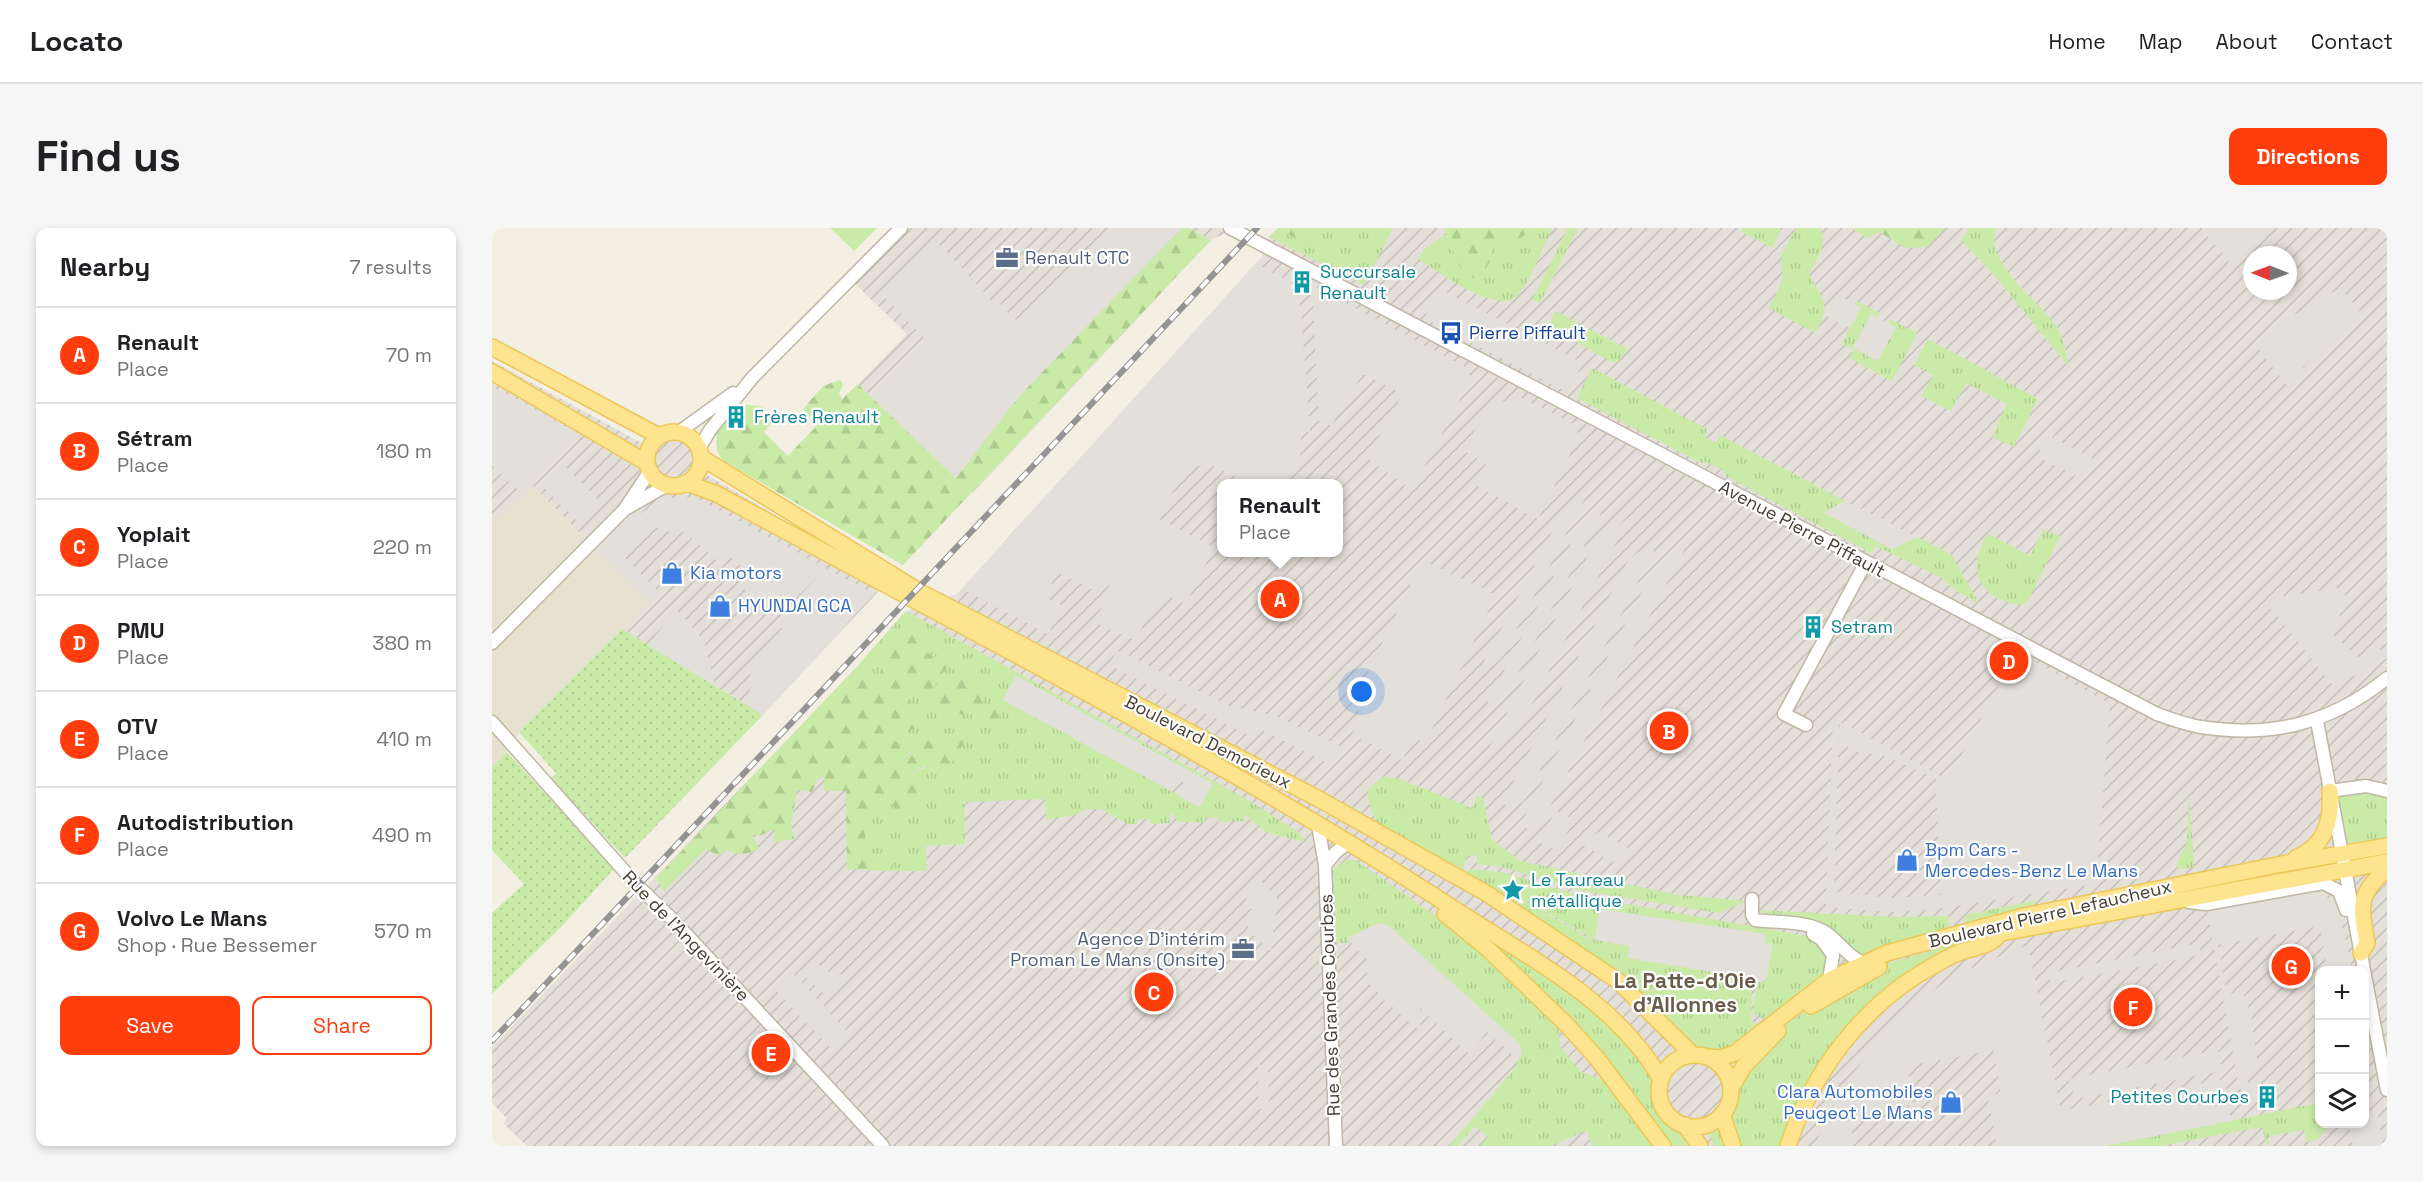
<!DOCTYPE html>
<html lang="en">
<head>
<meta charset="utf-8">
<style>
  :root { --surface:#fff; --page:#f6f6f6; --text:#202124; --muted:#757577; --line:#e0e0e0; --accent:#ff3d0d }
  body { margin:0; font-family:"Space Grotesk",sans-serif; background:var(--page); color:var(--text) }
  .controls { position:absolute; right:18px; bottom:18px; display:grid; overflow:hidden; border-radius:12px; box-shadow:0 3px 9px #0003 }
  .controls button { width:54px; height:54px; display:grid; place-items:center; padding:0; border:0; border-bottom:2px solid var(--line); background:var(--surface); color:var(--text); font:30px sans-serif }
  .compass { position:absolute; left:1751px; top:18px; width:54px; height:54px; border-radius:50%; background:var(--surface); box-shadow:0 3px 9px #0003; rotate:271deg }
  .you { position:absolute; left:870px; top:464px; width:21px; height:21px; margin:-15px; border:4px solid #fff; border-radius:50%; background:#1a73e8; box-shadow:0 0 0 9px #1a73e833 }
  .badge { display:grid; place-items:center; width:39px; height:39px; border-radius:50%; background:var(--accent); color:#fff; font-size:20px; font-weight:700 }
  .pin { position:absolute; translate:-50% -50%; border:3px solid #fff; box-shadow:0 2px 6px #0006 }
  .popup { position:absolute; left:725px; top:251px; width:126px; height:78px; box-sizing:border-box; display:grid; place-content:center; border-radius:12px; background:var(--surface); filter:drop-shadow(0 2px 4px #0005); font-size:20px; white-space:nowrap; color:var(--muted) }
  .popup b { font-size:22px; color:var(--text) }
  .popup::after { content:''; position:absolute; left:50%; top:100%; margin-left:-12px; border:12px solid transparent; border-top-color:var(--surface) }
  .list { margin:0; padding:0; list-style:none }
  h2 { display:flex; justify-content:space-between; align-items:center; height:78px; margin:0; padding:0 24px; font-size:26px }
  h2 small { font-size:20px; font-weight:400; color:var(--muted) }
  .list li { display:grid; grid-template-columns:39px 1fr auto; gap:18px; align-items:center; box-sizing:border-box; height:96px; padding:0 24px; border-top:2px solid var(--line) }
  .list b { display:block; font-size:22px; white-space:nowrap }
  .list p { margin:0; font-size:20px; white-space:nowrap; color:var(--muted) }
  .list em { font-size:20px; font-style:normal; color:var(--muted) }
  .actions { display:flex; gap:12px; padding:18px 24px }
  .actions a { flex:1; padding:14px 0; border:2px solid var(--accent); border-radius:12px; text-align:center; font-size:21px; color:var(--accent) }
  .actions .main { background:var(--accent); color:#fff }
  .icon { flex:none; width:33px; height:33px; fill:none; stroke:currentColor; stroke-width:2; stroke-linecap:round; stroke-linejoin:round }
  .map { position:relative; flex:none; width:1895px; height:918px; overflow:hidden; border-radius:12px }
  header { display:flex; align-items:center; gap:36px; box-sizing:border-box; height:84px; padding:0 30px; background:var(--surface); border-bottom:2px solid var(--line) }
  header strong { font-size:28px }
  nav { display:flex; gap:33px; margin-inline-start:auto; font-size:21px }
  .intro { display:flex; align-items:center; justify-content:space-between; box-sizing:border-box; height:144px; padding:0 36px }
  h1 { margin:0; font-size:42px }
  .button { padding:15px 27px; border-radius:12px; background:var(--accent); color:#fff; font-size:21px; font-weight:700 }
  main { display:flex; gap:36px; padding:0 36px }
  aside { flex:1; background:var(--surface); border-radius:12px; box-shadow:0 3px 9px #0003 }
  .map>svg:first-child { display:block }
</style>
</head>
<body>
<header>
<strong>Locato</strong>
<nav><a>Home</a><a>Map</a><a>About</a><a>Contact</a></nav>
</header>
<div class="intro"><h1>Find us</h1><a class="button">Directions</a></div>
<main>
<aside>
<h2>Nearby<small>7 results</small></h2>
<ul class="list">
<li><span class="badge">A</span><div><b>Renault</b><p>Place</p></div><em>70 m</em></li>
<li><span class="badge">B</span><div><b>Sétram</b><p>Place</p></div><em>180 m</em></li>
<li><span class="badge">C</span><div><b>Yoplait</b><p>Place</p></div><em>220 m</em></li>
<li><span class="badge">D</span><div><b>PMU</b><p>Place</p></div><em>380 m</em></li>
<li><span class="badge">E</span><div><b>OTV</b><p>Place</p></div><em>410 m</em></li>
<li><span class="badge">F</span><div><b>Autodistribution</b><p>Place</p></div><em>490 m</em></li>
<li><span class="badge">G</span><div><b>Volvo Le Mans</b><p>Shop · Rue Bessemer</p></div><em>570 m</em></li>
</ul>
<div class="actions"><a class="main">Save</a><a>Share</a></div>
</aside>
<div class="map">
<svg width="1895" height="918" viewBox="0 0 1895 918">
  <defs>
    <pattern id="industrial-furrows" width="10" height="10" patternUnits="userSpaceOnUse" patternTransform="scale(1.5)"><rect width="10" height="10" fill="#e4dfd8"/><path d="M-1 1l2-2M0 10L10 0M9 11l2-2" fill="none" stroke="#c5c0ba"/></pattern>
    <pattern id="grass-tufts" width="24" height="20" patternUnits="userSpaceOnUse" patternTransform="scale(1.5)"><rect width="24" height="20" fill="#c9eba7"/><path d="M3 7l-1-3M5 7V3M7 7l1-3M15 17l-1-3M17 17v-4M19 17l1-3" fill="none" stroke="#aecb90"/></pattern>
    <pattern id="forest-firs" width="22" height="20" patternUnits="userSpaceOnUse" patternTransform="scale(1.5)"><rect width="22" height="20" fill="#c9eba7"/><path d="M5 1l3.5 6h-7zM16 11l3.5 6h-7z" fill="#aecb90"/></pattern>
    <pattern id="garden-dots" width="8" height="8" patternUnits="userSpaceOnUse" patternTransform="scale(1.5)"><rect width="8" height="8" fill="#c9eba7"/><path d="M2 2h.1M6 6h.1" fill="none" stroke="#aecb90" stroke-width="1.8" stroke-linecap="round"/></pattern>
  </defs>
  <rect width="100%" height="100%" fill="#f3efe2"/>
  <!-- residential -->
  <path fill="#e7e1d0" d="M40,257L157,374L27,504L15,524L0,539V297Z"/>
  <!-- industrial -->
  <path fill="url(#industrial-furrows)" fill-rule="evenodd" d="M409,0H744L719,12L481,265L366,156L415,106L359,52Z
    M786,0H1895V918H35L11,895L15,890L0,875V819L361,443L414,383L465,366L769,30L777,9ZM1760,27H1796V63H1760ZM730,256H846V324H730ZM1828,742H1872V896H1828Z
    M0,133L157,219L167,208L177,204L194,206L206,217L210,230L208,243L396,353L271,487L130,401L157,374L41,258L0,297Z"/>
  <!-- grass -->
  <path fill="url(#grass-tufts)" fill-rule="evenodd" d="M832,0H901L872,57L777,9L784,2L813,13Z
    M1043,0H1060C1052,17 1038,54 1026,67C1007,89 946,43 926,31L933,21L953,6L963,22L972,49L999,31V18L1006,11L1028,10Z
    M1076,0H1086L1048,75L1040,72Z
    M1251,0H1289L1281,20L1249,4Z
    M1304,0H1329C1336,17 1325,31 1317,46C1330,71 1341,77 1323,105L1277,80L1291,51L1289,28Z
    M1477,0H1504C1491,35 1547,72 1565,99C1572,110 1574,127 1578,140L1502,47L1469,12Z
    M1365,73L1388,85L1386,90L1379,86L1361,120L1385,133L1404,99L1396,95L1398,91L1425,105L1400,153L1357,130L1361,122L1350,115L1368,80L1362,76Z
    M1063,83L1136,121L1126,134H1120L1056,98Z
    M1436,111L1546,171L1522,219L1500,209L1515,176L1474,155L1459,183L1430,168L1441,147L1422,137Z
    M1100,140L1215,201L1212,209L1224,215L1228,207L1353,273L1332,285L1400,321L1425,309L1459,326L1487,375L1464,363L1450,350L1384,318L1379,325L1234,248L1232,243L1214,234L1209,235L1085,170Z
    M1551,302L1568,308L1537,371L1530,377C1488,373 1472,340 1496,306L1538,328Z
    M414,383L756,572L808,605L813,614L776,605L752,586L753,593L726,594V589L713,590V594H687L679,584L677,595L659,596V591L645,592V596H635L609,581H595L580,588L554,591L553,571L472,574L473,616L434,618L435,643H398L402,636L378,627C370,607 373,589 377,568L397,570C411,555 422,541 443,537L452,544C463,533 467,523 462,509L418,524L410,534L396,538L404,497L414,499C419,487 421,476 413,465L420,460C457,467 447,499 498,480L491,481C488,463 475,456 458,450L443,461L450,433L434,424L444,407L416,392L408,397V421L393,423L390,445L373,451L361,443ZM524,448L720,555L708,579L512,472Z
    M890,549L905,550L980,580L985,568L991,570L1000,611L1028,633L1186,667L1255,673L1227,685L1086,662L1010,639L985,636V627L975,628L968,651C931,630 876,611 876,561Z
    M1838,563H1895V618L1850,626Z
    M1697,564L1702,639L1687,642L1685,636L1695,614Z
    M854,632H863L974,709L1066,797L1068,818L1088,843L1111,852L1162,918H1101L1095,902L1059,918H988L996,909L983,898L966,918H957L1023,840L1030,824L1028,816L897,698L887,695L855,710L857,715H845L841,647L843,640Z
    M977,641L1010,644L1085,667L1320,709L1336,728L1334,747L1280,788L1271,791L1261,785L1264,755L1274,753L1280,717L1272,715L1273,706L1108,682L1103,711L1097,709L1036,673H1029L1019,678L972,649Z
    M1546,672C1528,687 1499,700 1475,695L1473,687Z
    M1030,675H1038L1097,711L1138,718L1136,730L1260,750L1259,792L1268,798L1243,825L1208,828L1126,753L1023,679Z
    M955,676L1014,715L1154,824L1167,858L1171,879L1208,918H1171L1104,829Z
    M1268,682L1400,689L1457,688V698L1448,706L1373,729L1368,728L1336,706L1274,687Z
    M1510,704L1425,747L1347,820L1296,918H1222L1215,897L1230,886L1238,867L1278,809L1329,771L1382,740L1478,711Z
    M1827,875L1828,896H1834L1835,900L1827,911L1815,914L1812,902L1776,908L1777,915L1774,916L1770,899L1668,918H1612Z"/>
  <!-- forest -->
  <path fill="url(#forest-firs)" d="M690,0H697L719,12L411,337L230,232L225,222L224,204L252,176L271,179V191H283L272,204L296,228L330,192L324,185L319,189L311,181L331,158L348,152L351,157L347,166L350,171L366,156L464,250L528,167Z
    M786,0H832L824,9L813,13L784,2Z
    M952,0H1043L1028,10L1005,11L999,18V31L989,50L972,49Z
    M1360,0H1453L1435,19L1414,20L1387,4L1375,10Z
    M416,392L444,407L434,424L450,433L455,440L444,453L443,460L458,450H474L477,456L484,455L492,462L491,481H504L508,486L506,495L497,498L489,495L483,486C445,490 450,466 420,460L413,464C420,475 417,487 423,499L416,504L414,499L404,498L402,512L408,517L407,525L398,529L396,538L410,534L435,510L444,514L452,508L462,509L467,504L478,507C466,520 464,532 453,544L443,537L431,539L417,548L429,555V572L412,581H403L396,570L377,569C373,589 370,607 378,627L399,632L402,636L398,643L355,641L354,563H332V548L325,551L320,564L305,562L299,596L302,611L284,614L281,613L283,601L267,608L260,606L267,621C255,627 247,627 234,622L227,628L214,621L172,663L164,650L361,443L373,451L390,445L388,431L393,423L408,421V397Z"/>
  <!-- garden -->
  <path fill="url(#garden-dots)" d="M130,401L271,487L133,630L59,550L64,545L27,504Z
    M15,524L122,641L71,697L0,766V685L32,656L0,622V539Z"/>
  <!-- pitch -->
  <path fill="#c9eba7" d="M338,0H385L362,23Z"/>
  <!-- parking -->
  <path fill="#e3e0dc" d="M621,0H690L528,167L464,250L382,171L435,113L389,65L441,10L503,76L506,74L526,94Z
    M1709,0H1784L1740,37Z
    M764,35L807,60L818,204H809L808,234H803L792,255H761L718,237L705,238L688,249L667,291L722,319L694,376L672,366L661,388L656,386L644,413L602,394L620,360L611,356L607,365L565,344L553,369L571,378L556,406L470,361Z
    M820,57L973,139L977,144L979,151L920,262L875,230L911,166L871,146L839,198L827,193Z
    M1848,60L1872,88L1810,140L1814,146L1797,160L1767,122L1775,103Z
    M948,61L1090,135L1077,165L932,90Z
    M1344,67L1369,79L1358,100L1335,88Z
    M1379,86L1404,99L1386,133L1361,120Z
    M0,158L85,205L27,263L0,237Z
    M1027,169L1082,196L1087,208L1046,291L983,257L994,235L972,223L995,178Z
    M1552,205L1600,230L1590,250L1550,231L1547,217Z
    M70,235L110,276L89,297L49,257Z
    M1090,266L1093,270L1009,431L984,449L1073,279Z
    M202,269L329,337L280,389L248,357L258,347L240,330L232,328L225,333L194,305L183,302L171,305L162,297L132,329L167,364L157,374L107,324L137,293L166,274L176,270Z
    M1353,273L1425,309L1400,321L1332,285Z
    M1109,286L1014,468L989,487L1089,296Z
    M1137,290L1027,500L995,524L1104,312Z
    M1163,312L1166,315L1032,573L1017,583L1011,574L1137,331Z
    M1189,317L1192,322L1052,590L1036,603L1030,593L1164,337Z
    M930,332L1004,367L933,515L922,510L910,532L860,506L870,485L859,480Z
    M333,340L382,366L271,487L251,474L264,452L252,440L290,401V387Z
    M1845,360L1853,366L1854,380L1848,386L1840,405L1866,429L1895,419V430L1874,444L1840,456L1777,378L1787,369Z
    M184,381L212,413L223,458L156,417Z
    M625,422L737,478L783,488L848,518L840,537L764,499L759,508L617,437Z
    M1525,424L1618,476L1604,656L1443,681L1400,684L1334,679L1341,490L1347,494L1342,664L1400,670L1449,667L1444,558L1448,553L1394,528L1367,524L1347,514L1348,494L1456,552Z
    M524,448L721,556L707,579L686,567L692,555L683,549L676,561L511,472Z
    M1064,582L1082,592L1065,623L1047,614Z
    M1107,604L1145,625L1115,636L1109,625L1104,627L1101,621L1097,623L1094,617L1090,619L1088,614Z
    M767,651L785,669L779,724L756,702L755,687L760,682L755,677L754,664Z
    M1819,664H1829L1846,678L1860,742H1839L1837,734H1834L1828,698L1726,717L1735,766L1751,763L1759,791L1767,841L1754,843L1756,856L1769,854L1773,874H1762L1755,871L1747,858L1715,681Z
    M1108,681L1273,706L1272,715L1280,716L1274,753L1136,730L1138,718L1103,711Z
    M887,695L897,698L1028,816L1029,822L1023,829L995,804L977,826L928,780L929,804L892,772L875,753V732L855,710Z
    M1707,715L1709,727L1559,755L1557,745Z
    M1536,717L1569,883L1732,851L1739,893L1612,918H1505L1496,868L1509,865L1501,822L1415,838L1422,877L1357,889L1362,918H1322L1353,855L1407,789L1462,747Z
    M327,737L340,746L358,747L343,766L331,765L307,743Z
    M302,746L359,808L342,824L284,763Z
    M1726,822L1730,843L1583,871L1576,851Z
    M766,837H776L777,881H767Z
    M1873,886V889L1886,887L1891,918H1861L1857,896L1835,900L1834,896H1872Z"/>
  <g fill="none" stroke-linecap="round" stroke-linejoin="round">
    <!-- minor casing -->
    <g stroke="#bfb7a4" stroke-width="15">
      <path id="minor" d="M738,0L1665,486C1679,491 1695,497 1709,499C1781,510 1840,495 1895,450
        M187,204L241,165
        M207,221L218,202L261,149L409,0
        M135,280L175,257
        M0,415L132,282L158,243
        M1825,493L1872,742
        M0,494L143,655L182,693L391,918
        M1314,497L1292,486L1374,334
        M1838,563L1874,558L1895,563
        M827,603L833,637L844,918
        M833,637L844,624L857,614
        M1260,671V687L1263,692C1285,695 1317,692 1336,706C1349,716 1356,729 1372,735
        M1697,674L1714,676L1831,655L1847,663L1854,682
        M1321,706L1329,711L1341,727L1337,752
        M1872,743L1895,862"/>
    </g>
    <!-- major casing -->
    <g stroke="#edc756" stroke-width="18">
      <path id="major" d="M0,119L167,208
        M0,144L155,235
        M155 231a27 27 0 1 1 54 0a27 27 0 1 1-54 0Z
        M210,230L430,365L825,570L994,665L1126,753L1201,827
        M195,255L225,266C473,401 727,528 964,682C1037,730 1124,773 1169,851
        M1804,630C1834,617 1840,593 1838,563
        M953,686L996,721L1074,796L1104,829L1171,918
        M1493,708L1895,634
        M1869,725L1875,715C1869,679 1864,667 1895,641
        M1319,778L1387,739
        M1167 863a36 36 0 1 1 72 0a36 36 0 1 1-72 0Z
        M1215,829L1229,830L1243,825L1337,752L1395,725L1532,688L1790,636L1895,618
        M1239,860L1252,838L1286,803
        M1230,886L1241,918
        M1193,897L1208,918
        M1296,918C1320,844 1371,777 1439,739C1447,735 1455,729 1464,726C1476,720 1497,719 1506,708"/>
    </g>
    <!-- minor -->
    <use href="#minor" stroke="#fff" stroke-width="12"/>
    <!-- major -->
    <use href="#major" stroke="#ffe48f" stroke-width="15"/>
    <!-- rail casing -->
    <g stroke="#949494" stroke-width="6">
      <path id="rail" d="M0,813L765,0"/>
    </g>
    <!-- rail -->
    <use href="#rail" stroke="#fff" stroke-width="4" stroke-dasharray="11" stroke-linecap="butt"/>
  </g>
  <!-- icons -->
  <defs>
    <g id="office-bare" transform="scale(1.8)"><path d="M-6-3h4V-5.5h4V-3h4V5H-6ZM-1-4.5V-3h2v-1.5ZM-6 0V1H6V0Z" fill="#5c6f8a" stroke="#fff" stroke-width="2.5" paint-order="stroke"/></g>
    <g id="building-bare" transform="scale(1.8)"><path d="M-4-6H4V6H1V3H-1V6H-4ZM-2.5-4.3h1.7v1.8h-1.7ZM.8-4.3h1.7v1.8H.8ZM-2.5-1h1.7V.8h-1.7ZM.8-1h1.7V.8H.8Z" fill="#0f9aa8" stroke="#fff" stroke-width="2.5" paint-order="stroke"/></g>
    <g id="bus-bare" transform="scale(1.8)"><path d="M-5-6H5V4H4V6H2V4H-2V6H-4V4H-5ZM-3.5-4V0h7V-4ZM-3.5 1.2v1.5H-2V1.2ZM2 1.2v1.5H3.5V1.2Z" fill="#1a4fb4" stroke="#fff" stroke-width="2.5" paint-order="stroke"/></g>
    <g id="shop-bare" transform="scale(1.8)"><path d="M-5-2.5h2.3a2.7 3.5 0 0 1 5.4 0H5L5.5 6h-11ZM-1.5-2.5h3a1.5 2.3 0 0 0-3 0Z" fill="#3f7fe0" stroke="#fff" stroke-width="2.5" paint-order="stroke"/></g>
    <g id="sight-bare" transform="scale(1.8)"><path d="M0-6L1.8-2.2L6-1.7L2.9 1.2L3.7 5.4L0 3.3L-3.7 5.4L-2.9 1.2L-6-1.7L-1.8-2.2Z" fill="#0f9aa8" stroke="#fff" stroke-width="2.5" paint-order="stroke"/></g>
  </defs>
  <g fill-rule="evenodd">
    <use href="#office-bare" x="515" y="30"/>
    <use href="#building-bare" x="810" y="54"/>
    <use href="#bus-bare" x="959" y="105"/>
    <use href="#building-bare" x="244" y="189"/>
    <use href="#shop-bare" x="180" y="345"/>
    <use href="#shop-bare" x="228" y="378"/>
    <use href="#building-bare" x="1321" y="399"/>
    <use href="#shop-bare" x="1415" y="632"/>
    <use href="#sight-bare" x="1021" y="662"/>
    <use href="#office-bare" x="751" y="721"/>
    <use href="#building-bare" x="1775" y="869"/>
    <use href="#shop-bare" x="1459" y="874"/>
  </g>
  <g text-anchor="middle" stroke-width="4.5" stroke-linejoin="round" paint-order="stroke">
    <!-- service labels -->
    <g font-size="18" fill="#4e5e75" stroke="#fff" text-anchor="start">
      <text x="533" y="36">Renault CTC</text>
      <text x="733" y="717" text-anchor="end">Agence D'intérim<tspan x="733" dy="21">Proman Le Mans (Onsite)</tspan></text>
    </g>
    <!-- culture labels -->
    <g font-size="18" fill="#0d838f" stroke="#fff" text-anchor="start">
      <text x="828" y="50">Succursale<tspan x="828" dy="21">Renault</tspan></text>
      <text x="262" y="195">Frères Renault</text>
      <text x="1339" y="405">Setram</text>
      <text x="1039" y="658">Le Taureau<tspan x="1039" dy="21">métallique</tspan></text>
      <text x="1757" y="875" text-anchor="end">Petites Courbes</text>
    </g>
    <!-- transit labels -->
    <g font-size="18" fill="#164399" stroke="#fff" text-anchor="start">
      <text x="977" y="111">Pierre Piffault</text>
    </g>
    <!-- street labels -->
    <g font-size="18" fill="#453e32" stroke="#fff">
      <text transform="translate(1310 301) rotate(28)" y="6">Avenue Pierre Piffault</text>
      <text transform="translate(716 514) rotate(27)" y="6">Boulevard Demorieux</text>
      <text transform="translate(1558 686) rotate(-13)" y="6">Boulevard Pierre Lefaucheux</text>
      <text transform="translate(194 708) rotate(46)" y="6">Rue de l'Angevinière</text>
      <text transform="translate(838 777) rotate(-92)" y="6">Rue des Grandes Courbes</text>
    </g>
    <!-- shop labels -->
    <g font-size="18" fill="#366cbe" stroke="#fff" text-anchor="start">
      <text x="198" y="351">Kia motors</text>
      <text x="246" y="384">HYUNDAI GCA</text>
      <text x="1433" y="628">Bpm Cars -<tspan x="1433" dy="21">Mercedes-Benz Le Mans</tspan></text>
      <text x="1441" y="870" text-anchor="end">Clara Automobiles<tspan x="1441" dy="21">Peugeot Le Mans</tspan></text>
    </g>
    <!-- quarter labels -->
    <g font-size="21" font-weight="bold" fill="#695d49" stroke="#fff">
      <text x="1193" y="760">La Patte-d'Oie<tspan x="1193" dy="24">d'Allonnes</tspan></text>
    </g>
  </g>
</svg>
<div class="controls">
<button>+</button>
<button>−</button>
<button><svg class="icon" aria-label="layers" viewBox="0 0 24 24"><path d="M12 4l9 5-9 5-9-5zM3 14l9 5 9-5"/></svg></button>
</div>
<svg class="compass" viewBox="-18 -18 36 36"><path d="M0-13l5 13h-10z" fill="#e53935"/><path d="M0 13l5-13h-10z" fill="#757577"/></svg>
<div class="you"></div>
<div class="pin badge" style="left:788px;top:371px">A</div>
<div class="popup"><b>Renault</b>Place</div>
<div class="pin badge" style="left:1177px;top:503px">B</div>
<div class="pin badge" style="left:662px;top:764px">C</div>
<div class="pin badge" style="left:1517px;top:433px">D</div>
<div class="pin badge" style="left:279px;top:825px">E</div>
<div class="pin badge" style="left:1641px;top:779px">F</div>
<div class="pin badge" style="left:1799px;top:738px">G</div>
</div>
</main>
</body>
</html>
